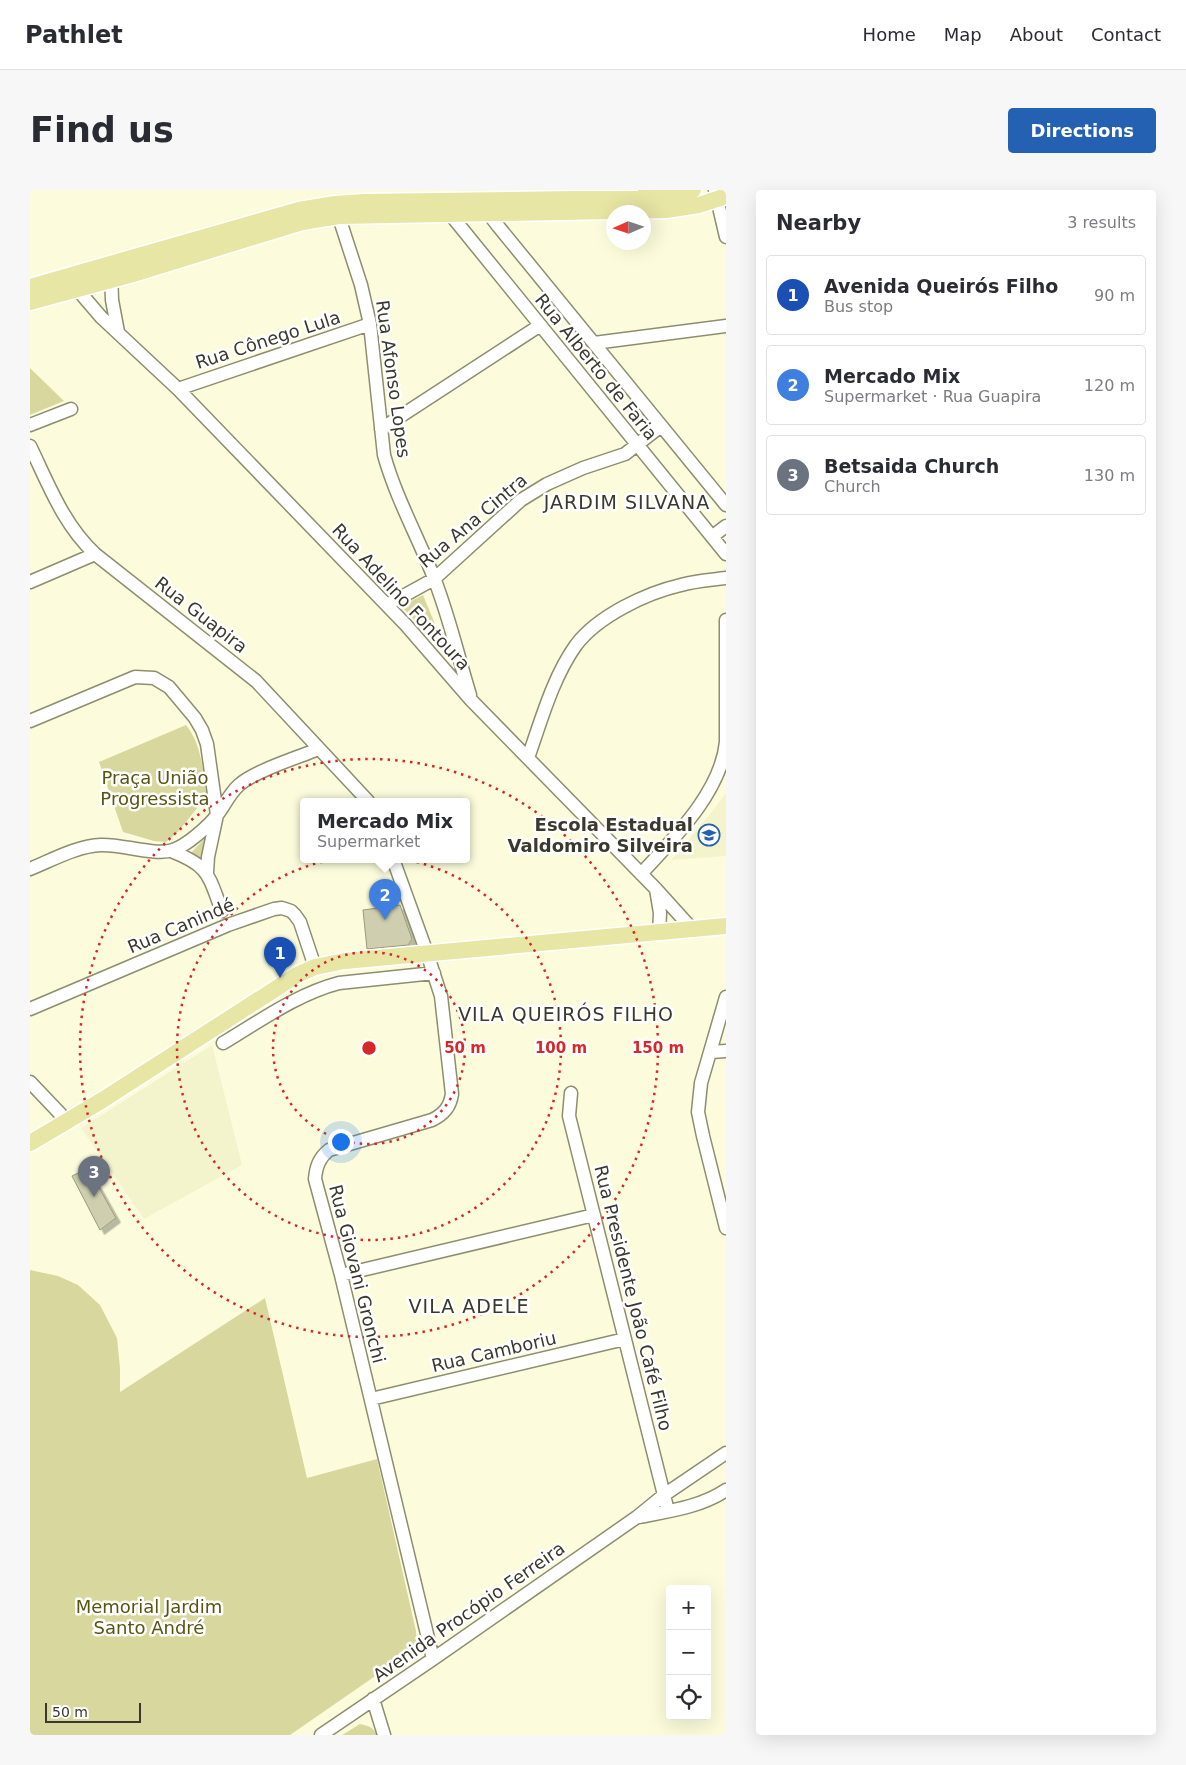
<!DOCTYPE html>
<html lang="en">
<head>
<meta charset="utf-8">
<style>
  :root { --surface:#fff; --page:#f7f7f7; --text:#2b2b33; --muted:#7c7c81; --line:#e1e1e2; --accent:#2461b3 }
  body { margin:0; font-family:"DejaVu Sans",sans-serif; background:var(--page); color:var(--text) }
  .controls { position:absolute; right:15px; bottom:15px; display:grid; overflow:hidden; border-radius:5px; box-shadow:0 5px 20px #0002 }
  .controls button { width:45px; height:45px; display:grid; place-items:center; padding:0; border:0; border-bottom:1px solid var(--line); background:var(--surface); color:var(--text); font:25px sans-serif }
  .compass { position:absolute; left:576px; top:15px; width:45px; height:45px; border-radius:50%; background:var(--surface); box-shadow:0 5px 20px #0002; rotate:267deg }
  .scale { position:absolute; left:15px; bottom:12px; width:96px; box-sizing:border-box; padding-left:5px; border:2px solid #39392d; border-top:0; font-size:14px; line-height:18px; white-space:nowrap; color:#39392d; -webkit-text-stroke:4px #fff; paint-order:stroke }
  .you { position:absolute; left:310px; top:951px; width:18px; height:18px; margin:-12px; border:4px solid #fff; border-radius:50%; background:#1a73e8; box-shadow:0 0 0 8px #1a73e833 }
  .badge { display:grid; place-items:center; width:32px; height:32px; border-radius:50%; background:var(--accent); color:#fff; font-size:16px; font-weight:700 }
  .pin { position:absolute; translate:-50% -41px; filter:drop-shadow(0 1px 2px #0008) }
  .pin::after { content:''; position:absolute; top:26px; width:18px; height:15px; background:inherit; clip-path:polygon(0 0,100% 0,50% 100%) }
  .popup { position:absolute; left:270px; top:608px; width:170px; height:65px; box-sizing:border-box; display:grid; place-content:center; border-radius:5px; background:var(--surface); filter:drop-shadow(0 1px 4px #0005); font-size:16px; white-space:nowrap; color:var(--muted) }
  .popup b { font-size:19px; color:var(--text) }
  .popup::after { content:''; position:absolute; left:50%; top:100%; margin-left:-10px; border:10px solid transparent; border-top-color:var(--surface) }
  .list { margin:0; padding:0; list-style:none }
  h2 { display:flex; justify-content:space-between; align-items:center; height:65px; margin:0; padding:0 20px; font-size:21px }
  h2 small { font-size:16px; font-weight:400; color:var(--muted) }
  .list li { display:grid; grid-template-columns:32px 1fr auto; gap:15px; align-items:center; box-sizing:border-box; height:80px; margin:0 10px 10px; padding:0 10px; border:1px solid var(--line); border-radius:5px }
  .list b { display:block; font-size:19px; white-space:nowrap }
  .list p { margin:0; font-size:16px; white-space:nowrap; color:var(--muted) }
  .list em { font-size:16px; font-style:normal; color:var(--muted) }
  .icon { flex:none; width:28px; height:28px; fill:none; stroke:currentColor; stroke-width:2; stroke-linecap:round; stroke-linejoin:round }
  .map { position:relative; flex:none; width:696px; height:1545px; overflow:hidden; border-radius:5px }
  header { display:flex; align-items:center; gap:30px; box-sizing:border-box; height:70px; padding:0 25px; background:var(--surface); border-bottom:1px solid var(--line) }
  header strong { font-size:24px }
  nav { display:flex; gap:28px; margin-inline-start:auto; font-size:18px }
  .intro { display:flex; align-items:center; justify-content:space-between; box-sizing:border-box; height:120px; padding:0 30px }
  h1 { margin:0; font-size:35px }
  .button { padding:12px 22px; border-radius:5px; background:var(--accent); color:#fff; font-size:18px; font-weight:700 }
  main { display:flex; gap:30px; padding:0 30px }
  aside { flex:1; background:var(--surface); border-radius:5px; box-shadow:0 5px 20px #0002 }
  .map>svg:first-child { display:block }
</style>
</head>
<body>
<header>
<strong>Pathlet</strong>
<nav><a>Home</a><a>Map</a><a>About</a><a>Contact</a></nav>
</header>
<div class="intro"><h1>Find us</h1><a class="button">Directions</a></div>
<main>
<div class="map">
<svg width="696" height="1545" viewBox="0 0 696 1545">
  <defs>
    <filter id="shadow"><feDropShadow dx="4.5" dy="4.5" stdDeviation="0" flood-color="#0004"/></filter>
  </defs>
  <rect width="100%" height="100%" fill="#fcfcdc"/>
  <!-- built -->
  <path fill="#f4f4cc" d="M696,603V666L641,670L681,623Z
    M182,855L212,975L114,1029L51,938Z"/>
  <!-- green -->
  <path fill="#d8d89e" d="M0,178L34,211L0,225Z
    M393,405L418,465L371,416Z
    M156,535C172,554 173,583 177,606L147,643L136,652L124,651L93,642L69,572Z
    M174,649H176L172,673L160,664Z
    M0,1080L28,1086L48,1095L70,1115L87,1148L90,1178V1202L235,1108L277,1288L347,1269L386,1441V1453L383,1460L260,1545H0Z
    M330,1534C339,1536 343,1537 347,1545H312Z"/>
  <!-- building -->
  <path fill="#cfcfb0" stroke="#99997b" filter="url(#shadow)" d="M370,715L382,749L378,755L337,759L333,720Z
    M58,978L86,1028L70,1040L42,986Z"/>
  <g fill="none" stroke-linecap="round" stroke-linejoin="round">
    <!-- minor casing -->
    <g stroke="#8d8d70" stroke-width="15">
      <path id="minor" d="M685,0L696,47
        M457,17L458,23L468,36L696,315
        M306,18L331,95L340,134L354,265C366,308 388,347 404,388C419,426 428,466 440,505
        M416,19L696,364
        M81,82L82,110L88,142
        M44,92L47,99L71,127L148,199L376,435L441,510L626,699L663,740
        M564,153L696,136
        M148,199L340,134
        M0,235L41,219
        M351,239L509,136
        M0,256C19,295 33,334 65,364L226,491L338,611
        M683,346L696,336
        M0,392L65,364
        M357,415L404,389L491,310L517,294L553,278L595,264L631,236
        M0,531L105,487L124,488L139,497L165,528L172,540L177,554L187,625L178,667L177,682
        M498,568C511,531 523,487 546,455C568,426 616,403 651,395C665,391 681,390 696,388
        M141,661C180,676 178,685 192,721
        M363,669L397,763L411,806L422,904C420,917 414,924 402,930L299,960C289,968 286,977 285,989L311,1085L403,1469
        M0,679C22,670 47,656 71,655C92,654 125,666 143,660C156,656 179,636 187,625C195,615 199,604 209,595C225,581 268,567 289,559
        M611,684C644,648 691,602 696,552V430
        M626,699L630,723L629,743
        M696,807L671,893L668,922L673,946L696,1038
        M0,819L198,735L244,719L252,718L261,721L265,725L270,732L285,777
        M193,853C230,831 267,804 309,793L404,783
        M681,862L696,861
        M0,892L38,932
        M541,903L539,926L638,1321
        M311,1085L564,1025
        M341,1209L595,1149
        M609,1327C639,1321 671,1317 696,1300
        M343,1509L354,1545
        M291,1545L403,1469L607,1327L634,1305L696,1263"/>
    </g>
    <!-- major casing -->
    <g stroke="#fff" stroke-width="19">
      <path id="major" d="M0,97L269,20L305,14L334,12L609,8L663,0
        M0,112L103,84L272,32L309,26L636,20L669,15L696,6
        M0,953L71,911L267,785L285,777L315,771L696,736"/>
    </g>
    <!-- minor -->
    <use href="#minor" stroke="#fff" stroke-width="12"/>
    <!-- major -->
    <use href="#major" stroke="#e8e6a4" stroke-width="16"/>
  </g>
  <!-- distance rings -->
  <g fill="none" stroke="#d62828" stroke-width="2.5" stroke-dasharray="2.5 5">
    <circle cx="339" cy="858" r="96"/>
    <circle cx="339" cy="858" r="192"/>
    <circle cx="339" cy="858" r="289"/>
  </g>
  <!-- icons -->
  <defs>
    <g id="school-ring" transform="scale(1.125)"><circle r="9.5" fill="#fff" stroke="#2461b3" stroke-width="1.5"/><path d="M0-5L7-2L0 1L-7-2ZM-4 1L0 2.5L4 1V4Q0 6-4 4Z" fill="#2461b3"/></g>
  </defs>
  <g fill-rule="evenodd">
    <use href="#school-ring" x="679" y="645"/>
  </g>
  <g text-anchor="middle" stroke-width="5" stroke-linejoin="round" paint-order="stroke">
    <!-- street labels -->
    <g font-size="18" fill="#39392d" stroke="#fff">
      <text transform="translate(238 150) rotate(-18)" y="6">Rua Cônego Lula</text>
      <text transform="translate(566 177) rotate(51)" y="6">Rua Alberto de Faria</text>
      <text transform="translate(363 189) rotate(82)" y="6">Rua Afonso Lopes</text>
      <text transform="translate(443 331) rotate(-40)" y="6">Rua Ana Cintra</text>
      <text transform="translate(371 407) rotate(47)" y="6">Rua Adelino Fontoura</text>
      <text transform="translate(171 425) rotate(38)" y="6">Rua Guapira</text>
      <text transform="translate(151 736) rotate(-23)" y="6">Rua Canindé</text>
      <text transform="translate(327 1084) rotate(76)" y="6">Rua Giovani Gronchi</text>
      <text transform="translate(603 1108) rotate(76)" y="6">Rua Presidente João Café Filho</text>
      <text transform="translate(464 1162) rotate(-13)" y="6">Rua Camboriu</text>
      <text transform="translate(439 1422) rotate(-35)" y="6">Avenida Procópio Ferreira</text>
    </g>
    <!-- park labels -->
    <g font-size="18" fill="#585512" stroke="#fff">
      <text x="125" y="594">Praça União<tspan x="125" dy="21">Progressista</tspan></text>
      <text x="119" y="1423">Memorial Jardim<tspan x="119" dy="21">Santo André</tspan></text>
    </g>
    <!-- poi labels -->
    <g font-size="18" font-weight="bold" fill="#39392d" stroke="#fff" text-anchor="end">
      <text x="663" y="641">Escola Estadual<tspan x="663" dy="21">Valdomiro Silveira</tspan></text>
    </g>
    <!-- neighbourhood labels -->
    <g font-size="19" letter-spacing="1" fill="#39392d" stroke="#fff">
      <text x="597" y="319">JARDIM SILVANA</text>
      <text x="536" y="831">VILA QUEIRÓS FILHO</text>
      <text x="439" y="1123">VILA ADELE</text>
    </g>
  </g>
  <circle cx="339" cy="858" r="8" fill="#d62828" stroke="#fff" stroke-width="2.5"/>
  <g font-size="15" text-anchor="middle" font-weight="bold" fill="#d62828" stroke="#fff" stroke-width="5" stroke-linejoin="round" paint-order="stroke">
    <text x="435" y="863">50 m</text>
    <text x="531" y="863">100 m</text>
    <text x="628" y="863">150 m</text>
  </g>
</svg>
<div class="controls">
<button>+</button>
<button>−</button>
<button><svg class="icon" aria-label="locate" viewBox="0 0 24 24"><circle cx="12" cy="12" r="6"/><path d="M12 2v4M12 18v4M2 12h4M18 12h4"/></svg></button>
</div>
<svg class="compass" viewBox="-18 -18 36 36"><path d="M0-13l5 13h-10z" fill="#e53935"/><path d="M0 13l5-13h-10z" fill="#7c7c81"/></svg>
<div class="scale">50 m</div>
<div class="you"></div>
<div class="pin badge" style="left:250px;top:788px;background:#1a4fb4">1</div>
<div class="pin badge" style="left:355px;top:730px;background:#3f7fe0">2</div>
<div class="popup"><b>Mercado Mix</b>Supermarket</div>
<div class="pin badge" style="left:64px;top:1007px;background:#6b7280">3</div>
</div>
<aside>
<h2>Nearby<small>3 results</small></h2>
<ul class="list">
<li><span class="badge" style="background:#1a4fb4">1</span><div><b>Avenida Queirós Filho</b><p>Bus stop</p></div><em>90 m</em></li>
<li><span class="badge" style="background:#3f7fe0">2</span><div><b>Mercado Mix</b><p>Supermarket · Rua Guapira</p></div><em>120 m</em></li>
<li><span class="badge" style="background:#6b7280">3</span><div><b>Betsaida Church</b><p>Church</p></div><em>130 m</em></li>
</ul>
</aside>
</main>
</body>
</html>
